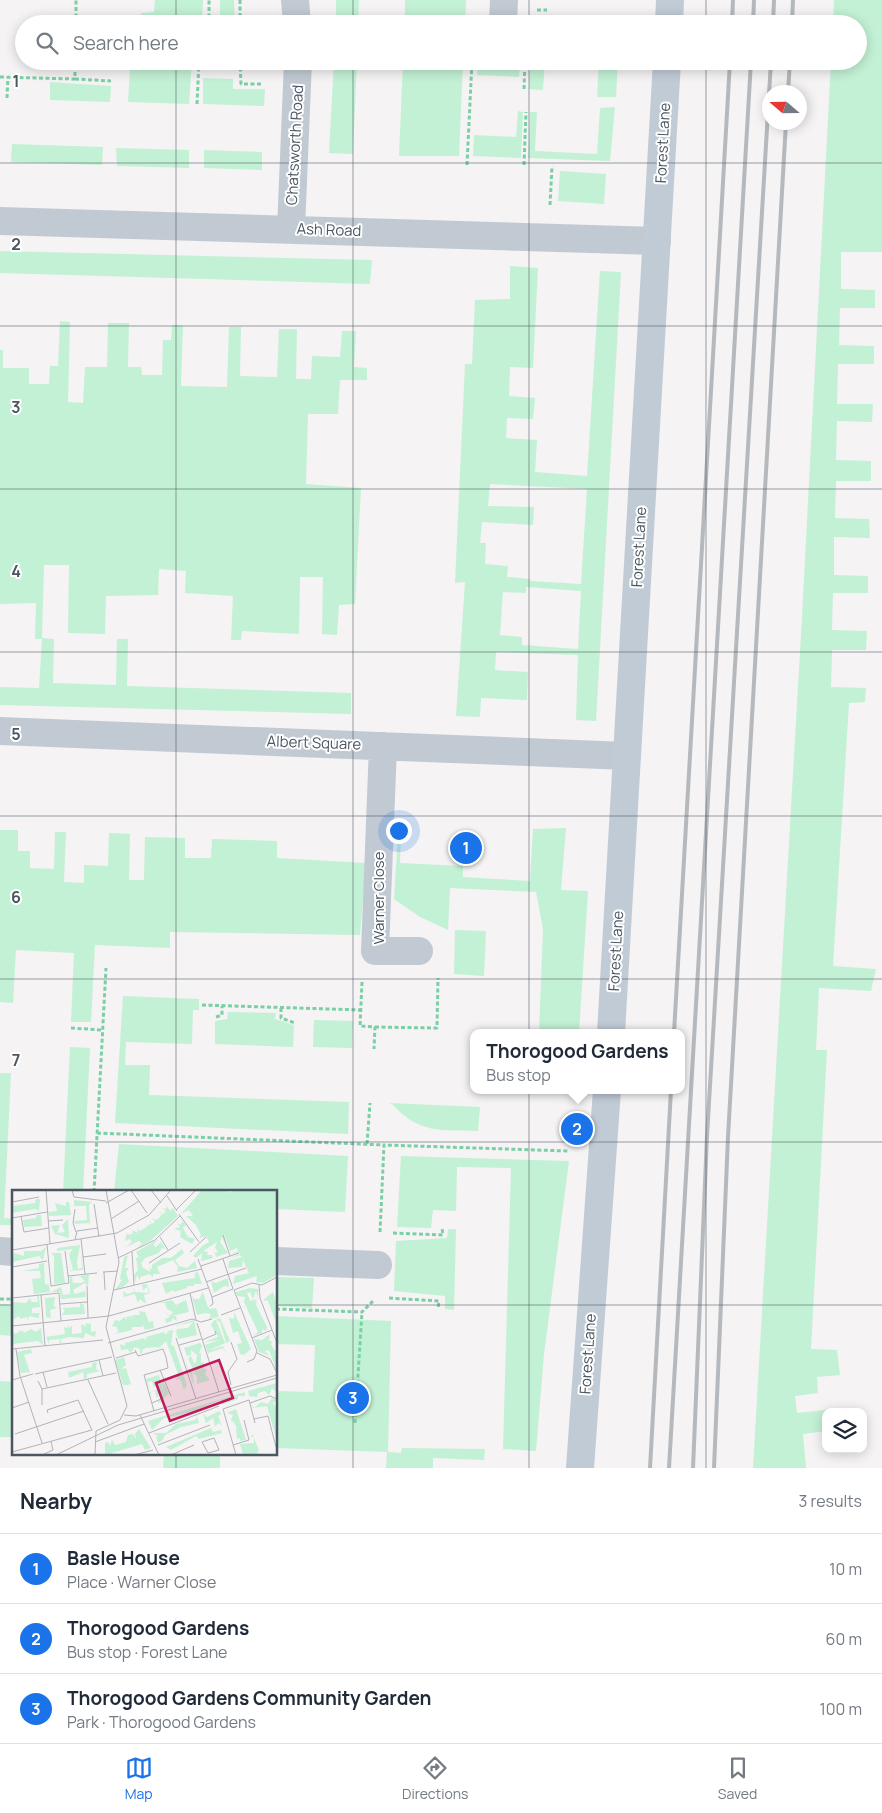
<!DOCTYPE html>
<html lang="en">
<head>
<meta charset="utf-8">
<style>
  :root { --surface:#fff; --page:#f6f6f7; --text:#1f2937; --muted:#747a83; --line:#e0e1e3; --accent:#1a73e8 }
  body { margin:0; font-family:Manrope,sans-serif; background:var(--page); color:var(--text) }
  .controls { position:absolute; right:15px; bottom:15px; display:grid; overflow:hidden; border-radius:10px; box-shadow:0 2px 12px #0003 }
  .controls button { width:45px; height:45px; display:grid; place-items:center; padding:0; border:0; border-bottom:1px solid var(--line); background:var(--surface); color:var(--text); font:25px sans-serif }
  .compass { position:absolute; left:762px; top:85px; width:45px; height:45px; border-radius:50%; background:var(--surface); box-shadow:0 2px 12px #0003; rotate:290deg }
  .you { position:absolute; left:398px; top:830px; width:18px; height:18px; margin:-12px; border:4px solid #fff; border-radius:50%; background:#1a73e8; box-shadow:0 0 0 8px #1a73e833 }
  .badge { display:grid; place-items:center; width:32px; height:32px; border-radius:50%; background:var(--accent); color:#fff; font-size:16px; font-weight:700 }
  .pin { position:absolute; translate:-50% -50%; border:2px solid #fff; box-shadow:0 1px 5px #0006 }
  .popup { position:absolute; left:470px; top:1029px; width:215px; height:65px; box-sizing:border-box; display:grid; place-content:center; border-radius:10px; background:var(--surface); filter:drop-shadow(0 1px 4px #0005); font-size:16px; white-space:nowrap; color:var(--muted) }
  .popup b { font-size:19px; color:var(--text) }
  .popup::after { content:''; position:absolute; left:50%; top:100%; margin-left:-10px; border:10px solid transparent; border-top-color:var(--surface) }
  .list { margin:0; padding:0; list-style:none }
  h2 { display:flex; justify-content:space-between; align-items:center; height:65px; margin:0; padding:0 20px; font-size:21px }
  h2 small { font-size:16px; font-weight:400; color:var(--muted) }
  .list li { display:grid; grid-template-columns:32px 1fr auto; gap:15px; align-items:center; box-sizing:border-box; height:70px; padding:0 20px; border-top:1px solid var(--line) }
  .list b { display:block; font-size:19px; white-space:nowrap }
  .list p { margin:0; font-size:16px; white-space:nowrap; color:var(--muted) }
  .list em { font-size:16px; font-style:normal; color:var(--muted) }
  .icon { flex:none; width:28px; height:28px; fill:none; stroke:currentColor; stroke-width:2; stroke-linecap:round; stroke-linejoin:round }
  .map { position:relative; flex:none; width:882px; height:1468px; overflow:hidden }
  .search { position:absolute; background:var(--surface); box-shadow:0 2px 12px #0003; left:15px; right:15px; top:15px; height:55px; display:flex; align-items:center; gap:12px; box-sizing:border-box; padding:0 18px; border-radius:28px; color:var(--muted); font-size:19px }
  .sheet { height:275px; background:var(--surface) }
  nav { display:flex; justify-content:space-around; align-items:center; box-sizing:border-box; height:70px; border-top:1px solid var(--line); background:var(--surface); font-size:14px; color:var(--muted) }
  nav a { display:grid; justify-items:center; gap:2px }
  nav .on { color:var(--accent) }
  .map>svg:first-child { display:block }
</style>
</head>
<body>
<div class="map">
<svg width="882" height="1468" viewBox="0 0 882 1468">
  <rect width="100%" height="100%" fill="#f5f3f3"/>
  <!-- green -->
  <path fill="#c3f1d5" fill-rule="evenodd" d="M155,0H203L202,24H141V13L154,12Z
    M220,0H234L235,24H220Z
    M336,0H359L358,24H336Z
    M405,0H466L465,24H405Z
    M834,0H882V252H841V289L875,290V308H840L839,345L874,346V364H838L837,404H873L872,422L837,421L836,460L871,461V481H836L835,518L869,519L870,538L834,537V575L868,576V593H833L832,630L867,631L866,650H832L831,687L866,688L865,702L849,703L833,966L876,969L871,991L819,988L816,1050H827L811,1349L837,1350L840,1375L817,1377L818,1393L795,1396L797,1413L842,1408V1412H826V1431L803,1434L806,1468H753L802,617L831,61H858V24H833Z
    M140,61H192L189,104L128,102L130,68H140Z
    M334,61H357L353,154L329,153Z
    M403,61H463L459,156H399Z
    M478,61H520L519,77L477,75Z
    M530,61H545L543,90L529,89Z
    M599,61H618L616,97H597Z
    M203,78L233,79V89H265L264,106L203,104Z
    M50,82L111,86L110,102L50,100Z
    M615,107L610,161L528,158L530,112H537L535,151L597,154L600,108Z
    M518,111L523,112L521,158L473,156L474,135L516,137Z
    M12,144L103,147L102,165L11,162Z
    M116,148L189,150V168L117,166Z
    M204,150L262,152V170L204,168Z
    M560,171L606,174L604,204L558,201Z
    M0,251L372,260L370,284L0,273Z
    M510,266L538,268L533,368L510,367L509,396L535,398L533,419L507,418L506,438L537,440L535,472L587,476L600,271L621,272L596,721L576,720L578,655L496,652L495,670L528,672L527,700L481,698L480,717L456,716L465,582L455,583L465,364H472L475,300L510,299ZM490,484L587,489L581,584L530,581V579L507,577L508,566L485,564L486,543H480L482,522L533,525L534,507L488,506ZM526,587L581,591L578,649L522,645V637L500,635L503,592L526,593Z
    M60,321L70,322L68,402L83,403L85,367H107L108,323H129L128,367H141L142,375H162L163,340H171L172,325H183L181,386L227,387L229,327H241L240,376L277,377L279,329H297L296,379H311L312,356L340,357L342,331H356L354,367L367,368V380H340L338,414H308L306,484L361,488L355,604L339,605L337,635L322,634L323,577H300L299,634L242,631L241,640H231L233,596L185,593L186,571L159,569L158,595L106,596L105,634L68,633L69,565H44L42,638L54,639L53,683L116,685L117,639H128L127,686L351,693V714L0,705V687L39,688L42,639H35L36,603L0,604V350H3V368H29V384H49L50,366H58Z
    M566,828L561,890L588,891L579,1033H539L543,929L536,892L450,888L448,930L420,917L394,899L398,834H401L400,863L463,866V877L530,881L533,829Z
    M0,830H18V851H30V868L54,869L55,832H66L64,882L84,883V865L108,866L109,833L130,834L129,880H144L145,837L185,838V858H211L212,839L277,841V858L366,863L360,935L170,932V948L95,945L91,1022H71L74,953L16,950L13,1003L0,1002Z
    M455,930L486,931L484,976L454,974Z
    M123,996L199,999V1010H193L192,1044L126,1042L125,1065H150L149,1095L349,1102L348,1134L115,1123Z
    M228,1012L276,1013L275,1019L294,1025L293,1047L215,1044V1021L227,1019Z
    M314,1020L353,1021L352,1048L313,1047Z
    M70,1047L90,1048L83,1192H63Z
    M0,1073H11L4,1218L14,1219V1225H0Z
    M389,1103L480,1107L478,1131C441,1130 419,1134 392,1104Z
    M119,1144L348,1156L345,1212L276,1209V1192H114Z
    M401,1156L569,1161L544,1354L536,1451L503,1449L511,1168L457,1167L456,1211L433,1210L431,1228L397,1227Z
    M448,1229H456L454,1310L445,1309V1296L394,1291L396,1241L447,1238Z
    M276,1277L314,1278L312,1308L276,1306Z
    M0,1304L14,1305V1336L0,1335Z
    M276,1316L391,1321L388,1452L401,1453L402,1448L485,1449L484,1460L433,1458V1468H386L387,1452L276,1448V1391L313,1392L315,1345L276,1344Z
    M0,1381L14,1382V1437H0Z
    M164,1454H220V1468H163Z"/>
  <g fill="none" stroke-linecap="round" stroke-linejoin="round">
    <!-- path -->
    <path stroke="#7ad0a6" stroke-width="3" stroke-dasharray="4 2.5" stroke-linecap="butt" d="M240,0V24
      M537,10H547
      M76,24V0
      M209,24V0
      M240,61L241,84H263
      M0,77L75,79V61
      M75,79L111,81
      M524,89L525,61
      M7,98L8,77
      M197,104L199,61
      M467,165L472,61
      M524,165L526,112
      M550,205L552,166
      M362,982L360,1026L375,1027L374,1049
      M202,1005L361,1010
      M281,1008V1018L295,1023
      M216,1017L222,1015V1006
      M375,1027L437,1028L438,978
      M71,1028L102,1030
      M97,1133L384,1145
      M367,1144L370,1103
      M94,1192L106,968
      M380,1232L384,1145L568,1151
      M393,1233L443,1235L442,1228
      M389,1298L439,1301L438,1309
      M0,1299H14
      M276,1309L362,1312L374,1300
      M355,1423L362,1312"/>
    <!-- street -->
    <path stroke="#c1cad2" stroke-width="28" d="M295,0L297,24
      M503,24L504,0
      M0,221L657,241
      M291,229L298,61
      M0,731L627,756
      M383,746L375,951H419
      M0,1251L14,1252
      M276,1261L378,1265"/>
    <!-- secondary -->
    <path stroke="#c1cbd6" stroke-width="28" d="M669,24L670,0
      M611,1033L667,61
      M580,1468L607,1090"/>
    <!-- rail -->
    <path stroke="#b5b8bd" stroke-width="4" d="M732,24L733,0
      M753,24L754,0
      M773,24L774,0
      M792,24L793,0
      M788,92L790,61
      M674,1033L730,61
      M650,1468L671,1090
      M669,1468L751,61
      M693,1468L707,1136L771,61
      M714,1468L728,1137L786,122"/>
  </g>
  <!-- grid -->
  <path fill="none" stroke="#4a5661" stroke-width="1" stroke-opacity="0.55" d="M176,0V24M353,0V24M529,0V24M706,0V24M176,61V1192M353,61V1468M529,61V1468M706,61V1468M0,163H882M0,326H882M0,489H882M0,652H882M0,816H882M0,979H882M0,1142H882M0,1305H14M276,1305H882M176,1454V1468"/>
  <g text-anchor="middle" stroke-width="4" stroke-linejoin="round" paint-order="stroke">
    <!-- street labels -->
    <g font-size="15" fill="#4a5661" stroke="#fff">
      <text transform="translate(663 143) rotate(-87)" y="5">Forest Lane</text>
      <text transform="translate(295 145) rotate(-87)" y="5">Chatsworth Road</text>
      <text transform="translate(329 230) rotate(2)" y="5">Ash Road</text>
      <text transform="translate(639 547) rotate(-87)" y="5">Forest Lane</text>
      <text transform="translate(314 743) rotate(2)" y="5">Albert Square</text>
      <text transform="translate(379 898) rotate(-90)" y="5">Warner Close</text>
      <text transform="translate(616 951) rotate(-87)" y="5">Forest Lane</text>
      <text transform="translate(588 1354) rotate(-86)" y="5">Forest Lane</text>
    </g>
  </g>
  <!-- overview -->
  <g transform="translate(12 1190)">
    <rect width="265" height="265" fill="#f5f3f3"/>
    <path d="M190,0H215L217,3L222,0H265V85L251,93L244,92L245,86L221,94L223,86L237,83L231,70L230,77L216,78L217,71L230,67L228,65L213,70L228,64L227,62L219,64L226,61L225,58L218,61L212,44L214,56L210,47L208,52L216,63L204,67L201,58L203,63L206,62L203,57L205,52L191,61L196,62L195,65H200L201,68L189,71L190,63L184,68L181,66L190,56L197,52L194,46L187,48L189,45L184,35L174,26H181L177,20L169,24ZM24,9H28L27,21L23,19L0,23V16L23,13ZM62,10L80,12L77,15L78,36L77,33L63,34L62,31L75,30L74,16H62ZM54,12H57L59,25L37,26L36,22L45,21L43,13L54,16ZM155,16L158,21L161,18L166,26L138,51L125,58L130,53L127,51L114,57L120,52L118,49L113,51L115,43L117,45L121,43L120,40L126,43L125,37L127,41L135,37L133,33L135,36L139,34L137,30L140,34L143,32L140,28L144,30L147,28L144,25L147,28L150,24L147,21L151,24L154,21L150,18L154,19ZM25,25H29L30,36L12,37L11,30L24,28ZM56,29L57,48L43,44L39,36L48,35L45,43L53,42L50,35ZM170,31L174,35L171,38L176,47L183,49L180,54L168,47L169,41L162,39L168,37L165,33L169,35ZM147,49L141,55L144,57L149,52L153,59L150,58L147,63L133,68L129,73L131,78L139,82L137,78L140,79V75L150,68H159L170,59L172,63L163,70L167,76L175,78L183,71L185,78L165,82L166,77L161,70L145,77L148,84H141V88L138,84L128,87V91L125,85L123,92L122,85L126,80L124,68L127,67L124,62ZM68,55L65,71L66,79L70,78L69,62L71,80L58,81L55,63L58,80H61L57,64L61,59L45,61V58ZM34,57L31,70L27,66L0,72L2,63L12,66V61H29ZM39,63H49L53,93L42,94V66ZM116,65L113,78H117L114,82L117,92L111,97L104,99L110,90L108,89L112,67ZM32,73L33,94L37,95L38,102L22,104L20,89L29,88L28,81H10L27,78V74ZM186,82L190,94H182V96H175V98L162,102L161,100L154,104L150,93L183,88V83ZM77,85L76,96L73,93L61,100L63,104L73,101L74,107L49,109L48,102H39L49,97L51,105L58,104V87L63,86L60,87L61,93H69L73,91L68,86ZM216,88L217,97L212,96L202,103L199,91L204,93ZM135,94L138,103L132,105L134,114L128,109L126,113L123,104L112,107L111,101L115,104L122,102L121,98L123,102L137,103L135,97L131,100L130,95ZM238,98L246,99V108L244,101L241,109L238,102L235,103L238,111L245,109L242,112L245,111L244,115L255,137L254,141L250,139V143L241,146L246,142L232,112L233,107L225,106L224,102ZM191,102L195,115L198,119L204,118L207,127L197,129L199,124L193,123L185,125L180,106L182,109H187ZM261,102L265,114V135L256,111L251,110ZM25,106H27L28,117L20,118V123H28L26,128L17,126L16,131L15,127L8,129L7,126L1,130L0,112L14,113L18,108L20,112H26ZM43,107L42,116L45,118L38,120L39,128L34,127L33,108ZM160,110L164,115L174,110L177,122L159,126H164L165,131L160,128V131L154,133L153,129L158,127L151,122L158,126L161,122L155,119L153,113H148ZM68,113L72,115L73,124L50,125L53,120L50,118L68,117ZM127,121L133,122L137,132L141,131L142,138L133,140L130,134V137H120V140L103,144L106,142L105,137L100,136L103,130L108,131L112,127L115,130L114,127L119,126L121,129L120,125H128ZM222,122L239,159L232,165L228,164L225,154L230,153L226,141L221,143L217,128L222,129ZM208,128L218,151L214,153L208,132L204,130L213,153L196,161L211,156L214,163L211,158L196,163L193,155L207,150L192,152L206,147L199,135L201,131ZM182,130L185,145L166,149L163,139L164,142L165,139L176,138L181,132L162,136ZM74,133L79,134V142L84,141L83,147L73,143L72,148L57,147L49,149V153H47L48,149L37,150V154L34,147L53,144L52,137L56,138V135L58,138L60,135V144L70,143L69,134L74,136ZM19,139L24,142L29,138L31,155L26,151L0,154L1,141L3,144L10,140L11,143V140L12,143ZM161,140L159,155L162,156L175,195L172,200L168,189L164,190L166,184L154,151L148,157L131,163L147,157L133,158V159H131L130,163H128V159L123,157L118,163L116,159L109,160L108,154L113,156V153L132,148L134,151V147L152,142L154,145L155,142L157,144L156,141ZM258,144L257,151H260L259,155L265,163L263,164L265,168L264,179L257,160L253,161L258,166L247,162L242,149L250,150ZM188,153L190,156L187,163H189V173L192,172V179H195L193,184L198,190L185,194V186L181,183L183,181H180L182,196L172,168L178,182L181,180L176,168L179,166L182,173L184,172L185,165L179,160V165L175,166L172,158ZM19,159L20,163L12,165L18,182L9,183L5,162ZM112,167L114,175L109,179L114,178L119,194L115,195H111L103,170ZM85,172L84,179L88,181L75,184V188L72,189L71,182L57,188L56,182L80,177V173ZM147,185L152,205L149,188L157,203L151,209L152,213L147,212L146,215V211L150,209L148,202L145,209L143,201L139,202L140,208L138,202L147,199L145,192L142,198L140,191L136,192L137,200L134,189ZM265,193V203L260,198L257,205L253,201L246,203L245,207L237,206L236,201ZM233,202V206H226V209L211,214L209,210L179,222L152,228L140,240L136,231ZM260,208L265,210L261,213L265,219V251L255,216L241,218L240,214L242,218L249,212L256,214ZM224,219L234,250L228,251V248L225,249L224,235L221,234L223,233L219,230L221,225L215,223ZM207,221L210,224L206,226L210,236L207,233L203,236L201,228L194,233L191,224L195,227ZM185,226L187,233L169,237L153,245L151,250L146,253L144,247L146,246L141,243H154L164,234L183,230ZM199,238L201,242L209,240L210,243L187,249L184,246L159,260L154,257ZM127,239L139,258L133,260L130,254L93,265V253L96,252L98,256L100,250L103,255L114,252L116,245L121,244L124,249L123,244ZM241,245L247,261L245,263H251L231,265L228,254L242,253V247H238Z" fill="#c3f1d5"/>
    <path fill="none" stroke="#b1b4b9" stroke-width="1" d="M34,0L38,54M60,0L62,7L94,11M119,0L135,23M139,0L149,13M155,6L165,21M0,12L27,7M94,13L117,0M82,14L87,47M63,19L61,33L64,42M164,20L184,0M167,24L187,52M9,26L12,42L37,38M0,28L35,22M99,29L127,11M36,31L51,30M211,45L218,66M148,47L156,60M69,49L73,84M63,50L65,41L86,38M35,54L39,96L57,93L53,61M0,60L105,43L137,25L159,0M120,62L122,95M178,62L194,47M71,67L94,64M106,68L143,50L168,26M186,69L200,107L201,114L198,116M137,73L168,53M189,76L227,63M0,77L35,71M91,82L106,81M92,82L93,100M56,86L85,83M194,92L234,78M247,95L248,108L265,153M75,96L76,128M102,100L190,79M178,103L184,130M29,105L33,156M200,107L221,99L211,69M0,108L47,103L49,131M48,114L75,112M209,125L228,118M185,133L207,202M0,136L97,126L196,98M164,148L184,209M240,148L260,140M190,150L204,144L203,141M219,152L225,169L216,182L219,195M96,153L180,129L189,132L200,129M167,155L189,149M0,159L91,150M4,159L8,186L30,253M123,160L126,166L151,159L154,167L156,178L132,185L142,221M245,163L258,169L264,181M104,168L124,162M87,170L91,186M235,172L242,169L245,161L222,100L240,93L250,95L265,87M148,180L159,206M31,182L35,197M23,184L100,167M0,190L21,184M76,190L96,234M26,191L30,199V215M30,199L104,183M140,213L149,209L147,203M238,213L258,206L265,209M0,218L17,212M112,225L124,226L265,185M128,225L147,265M242,229L256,226L264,257M137,243L207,216M3,244L72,221M202,248L207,260L196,263L190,252ZM83,252L132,234M146,255L198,235M221,255L237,250L232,230M0,262L80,240L66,210L35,220L36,223M30,265L41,260L39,251M44,265L106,235L265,188M83,265L84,241L108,230L115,216L94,137L107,72L94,0M122,265L141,260M159,265L182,255M224,265L211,219L237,210L243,233"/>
    <path fill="#c2185b" fill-opacity="0.15" stroke="#c2185b" stroke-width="2.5" d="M207,170L221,208L158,231L144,193Z"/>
    <rect width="265" height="265" fill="none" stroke="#4a5661" stroke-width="2.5"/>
  </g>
  <g font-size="16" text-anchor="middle" font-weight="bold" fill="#4a5661" stroke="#fff" stroke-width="4" stroke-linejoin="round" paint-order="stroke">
    <text x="16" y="87">1</text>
    <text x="16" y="250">2</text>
    <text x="16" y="413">3</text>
    <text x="16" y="577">4</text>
    <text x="16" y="740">5</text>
    <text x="16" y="903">6</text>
    <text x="16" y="1066">7</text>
  </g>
</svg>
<div class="controls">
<button><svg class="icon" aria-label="layers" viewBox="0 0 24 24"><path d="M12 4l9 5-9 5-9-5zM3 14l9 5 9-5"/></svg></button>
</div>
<svg class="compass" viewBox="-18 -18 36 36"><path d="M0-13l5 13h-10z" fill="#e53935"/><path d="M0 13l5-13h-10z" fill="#747a83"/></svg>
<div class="you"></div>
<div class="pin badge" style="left:466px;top:848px">1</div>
<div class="pin badge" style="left:577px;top:1129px">2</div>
<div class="popup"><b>Thorogood Gardens</b>Bus stop</div>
<div class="pin badge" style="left:353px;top:1398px">3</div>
<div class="search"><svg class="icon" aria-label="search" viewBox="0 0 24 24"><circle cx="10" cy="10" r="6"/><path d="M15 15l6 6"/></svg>Search here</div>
</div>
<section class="sheet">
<h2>Nearby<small>3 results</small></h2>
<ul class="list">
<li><span class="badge">1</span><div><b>Basle House</b><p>Place · Warner Close</p></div><em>10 m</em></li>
<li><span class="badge">2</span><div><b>Thorogood Gardens</b><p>Bus stop · Forest Lane</p></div><em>60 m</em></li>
<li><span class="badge">3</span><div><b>Thorogood Gardens Community Garden</b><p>Park · Thorogood Gardens</p></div><em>100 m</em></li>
</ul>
</section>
<nav>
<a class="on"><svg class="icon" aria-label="map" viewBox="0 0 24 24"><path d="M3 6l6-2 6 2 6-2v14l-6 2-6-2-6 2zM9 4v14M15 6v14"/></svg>Map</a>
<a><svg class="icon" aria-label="directions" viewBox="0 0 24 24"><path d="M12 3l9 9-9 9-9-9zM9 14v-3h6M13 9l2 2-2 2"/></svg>Directions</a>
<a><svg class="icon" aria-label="saved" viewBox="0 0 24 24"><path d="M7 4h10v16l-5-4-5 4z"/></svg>Saved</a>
</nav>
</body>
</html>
